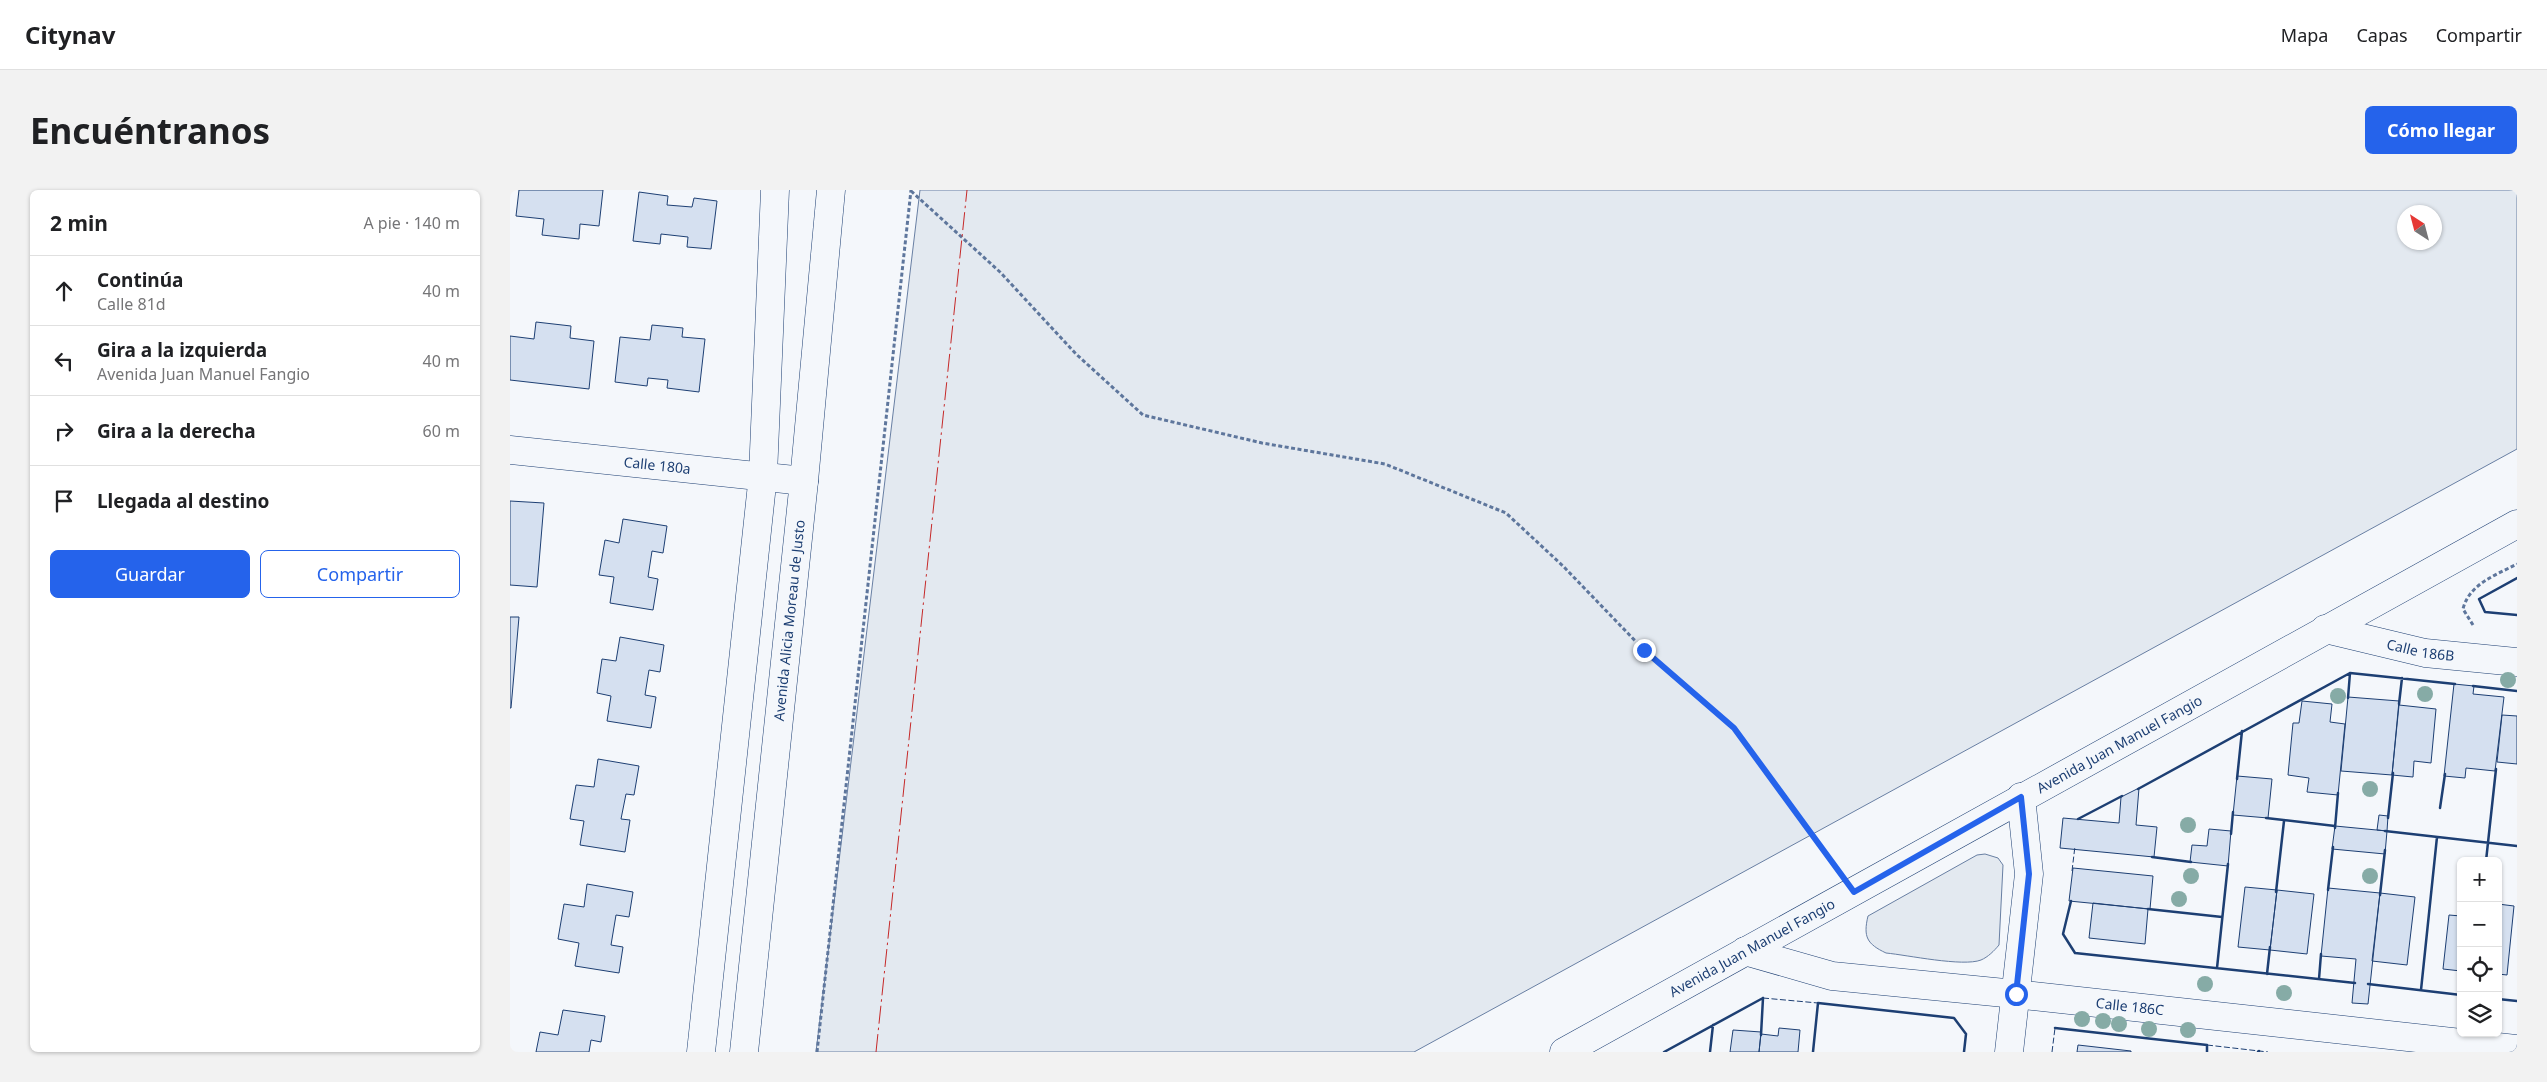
<!DOCTYPE html>
<html lang="es">
<head>
<meta charset="utf-8">
<style>
  :root { --surface:#fff; --page:#f2f2f2; --text:#202124; --muted:#757577; --line:#e0e0e0; --accent:#2563eb }
  body { margin:0; font-family:"Noto Sans",sans-serif; background:var(--page); color:var(--text) }
  .controls { position:absolute; right:15px; bottom:15px; display:grid; overflow:hidden; border-radius:8px; box-shadow:0 1px 4px #0004 }
  .controls button { width:45px; height:45px; display:grid; place-items:center; padding:0; border:0; border-bottom:1px solid var(--line); background:var(--surface); color:var(--text); font:25px sans-serif }
  .compass { position:absolute; left:1887px; top:15px; width:45px; height:45px; border-radius:50%; background:var(--surface); box-shadow:0 1px 4px #0004; rotate:324deg }
  .stop { position:absolute; width:15px; height:15px; margin:-11px; border:4px solid #2563eb; border-radius:50%; background:#fff }
  .stop.end { background:#2563eb; border-color:#fff; box-shadow:0 1px 5px #0008 }
  .list { margin:0; padding:0; list-style:none }
  h2 { display:flex; justify-content:space-between; align-items:center; height:65px; margin:0; padding:0 20px; font-size:21px }
  h2 small { font-size:16px; font-weight:400; color:var(--muted) }
  .list li { display:grid; grid-template-columns:32px 1fr auto; gap:15px; align-items:center; box-sizing:border-box; height:70px; padding:0 20px; border-top:1px solid var(--line) }
  .list b { display:block; font-size:19px; white-space:nowrap }
  .list p { margin:0; font-size:16px; white-space:nowrap; color:var(--muted) }
  .list em { font-size:16px; font-style:normal; color:var(--muted) }
  .actions { display:flex; gap:10px; padding:15px 20px }
  .actions a { flex:1; padding:11px 0; border:1px solid var(--accent); border-radius:8px; text-align:center; font-size:18px; color:var(--accent) }
  .actions .main { background:var(--accent); color:#fff }
  .icon { flex:none; width:28px; height:28px; fill:none; stroke:currentColor; stroke-width:2; stroke-linecap:round; stroke-linejoin:round }
  .map { position:relative; flex:none; width:2007px; height:862px; overflow:hidden; border-radius:8px }
  header { display:flex; align-items:center; gap:30px; box-sizing:border-box; height:70px; padding:0 25px; background:var(--surface); border-bottom:1px solid var(--line) }
  header strong { font-size:24px }
  nav { display:flex; gap:28px; margin-inline-start:auto; font-size:18px }
  .intro { display:flex; align-items:center; justify-content:space-between; box-sizing:border-box; height:120px; padding:0 30px }
  h1 { margin:0; font-size:35px }
  .button { padding:12px 22px; border-radius:8px; background:var(--accent); color:#fff; font-size:18px; font-weight:700 }
  main { display:flex; gap:30px; padding:0 30px }
  aside { flex:1; background:var(--surface); border-radius:8px; box-shadow:0 1px 4px #0004 }
  .map>svg:first-child { display:block }
</style>
</head>
<body>
<header>
<strong>Citynav</strong>
<nav><a>Mapa</a><a>Capas</a><a>Compartir</a></nav>
</header>
<div class="intro"><h1>Encuéntranos</h1><a class="button">Cómo llegar</a></div>
<main>
<aside>
<h2>2 min<small>A pie · 140 m</small></h2>
<ul class="list">
<li><svg class="icon" aria-label="ahead" viewBox="0 0 24 24"><path d="M12 20V5M6 11l6-6 6 6"/></svg><div><b>Continúa</b><p>Calle 81d</p></div><em>40 m</em></li>
<li><svg class="icon" aria-label="left" viewBox="0 0 24 24"><path d="M17 20v-9H6M10 6l-5 5 5 5"/></svg><div><b>Gira a la izquierda</b><p>Avenida Juan Manuel Fangio</p></div><em>40 m</em></li>
<li><svg class="icon" aria-label="right" viewBox="0 0 24 24"><path d="M7 20v-9h11M14 6l5 5-5 5"/></svg><div><b>Gira a la derecha</b></div><em>60 m</em></li>
<li><svg class="icon" aria-label="arrive" viewBox="0 0 24 24"><path d="M6 21V4h12l-3 4 3 4H6"/></svg><div><b>Llegada al destino</b></div></li>
</ul>
<div class="actions"><a class="main">Guardar</a><a>Compartir</a></div>
</aside>
<div class="map">
<svg width="2007" height="862" viewBox="0 0 2007 862">
  <rect width="100%" height="100%" fill="#f4f7fb"/>
  <!-- green -->
  <path fill="#e3e9f0" stroke="#687fa3" fill-rule="evenodd" d="M410,0H2007V259L904,862H306ZM1894,22H1924V52H1894Z
    M1475,664L1488,668L1493,675L1489,755C1484,761 1478,767 1471,770C1453,777 1397,765 1376,763C1357,754 1353,747 1358,726L1467,665Z"/>
  <!-- building -->
  <path fill="#d5e0f0" stroke="#1d3f73" d="M9,0H93L89,36L70,34L69,49L32,45L34,29L6,26Z
    M129,2L158,6L157,15L182,17L184,8L207,11L201,59L177,57L178,47L151,44L150,54L123,51Z
    M26,132L61,136L60,148L84,151L79,199L0,190V146L24,149Z
    M142,135L173,138L172,147L195,149L189,202L157,198L158,190L138,188L137,196L105,192L110,147L140,150Z
    M0,311L34,313L27,397L0,395Z
    M113,329L157,336L153,363L142,361L138,387L148,389L143,420L100,413L104,387L89,385L95,350L109,353Z
    M0,427H9L1,518H0Z
    M110,447L154,455L150,482L139,480L135,505L146,507L141,538L97,531L101,506L87,503L92,469L106,471Z
    M1944,494L1964,496L1963,504L1994,507L1985,581L1956,578L1955,588L1934,586Z
    M1838,507L1889,511L1882,585L1831,581Z
    M1792,511L1822,514L1820,532L1835,534L1828,605L1797,602L1799,588L1778,585L1783,533H1789Z
    M1889,515L1926,519L1921,573L1904,571L1903,587L1882,585Z
    M1992,525L2007,526V574L1987,572Z
    M88,569L129,576L124,605L116,604L111,629L120,630L115,662L70,655L74,631L60,629L66,595L84,597Z
    M1727,586L1762,589L1758,628L1723,625Z
    M1629,598L1626,635L1647,637L1644,667L1550,658L1553,628L1609,633L1611,607Z
    M1869,625L1878,626L1877,641L1867,640Z
    M1825,636L1877,641L1875,664L1822,659Z
    M1699,639L1721,641L1718,676L1680,672L1682,655L1697,656Z
    M1563,678L1643,686L1640,719L1559,711Z
    M77,694L123,702L119,727L106,725L101,755L113,757L109,783L65,776L69,753L48,749L54,714L74,717Z
    M1735,697L1767,700L1760,760L1728,757Z
    M1818,698L1870,703L1858,814L1842,813L1846,769L1811,766Z
    M1767,700L1804,704L1797,764L1760,760Z
    M1870,703L1905,707L1897,775L1862,771Z
    M1583,713L1638,719L1635,754L1579,748Z
    M1988,714L2004,716L1997,785L1988,784Z
    M1939,725L1951,726V781L1933,779Z
    M53,820L95,826L91,852L81,850L79,862H26L30,842L48,845Z
    M1269,838L1290,840L1288,862H1249L1251,844L1268,846Z
    M1223,840L1251,842L1249,862H1220Z
    M1568,855L1621,861V862H1567Z"/>
  <g fill="none" stroke-linecap="round" stroke-linejoin="round">
    <!-- minor casing -->
    <g stroke="#1d3f73" stroke-width="29">
      <g id="minor">
        <path id="s1" d="M0,260L294,291"/>
        <path id="s2" d="M1815,439L1915,463L2007,472"/>
        <path id="s3" d="M1235,761L1322,786L1505,804L2007,859"/>
        <path d="M191,862L253,285L265,0"/>
        <path d="M1499,862L1519,684L1511,607"/>
      </g>
    </g>
    <!-- major casing -->
    <g stroke="#1d3f73" stroke-width="29">
      <g id="major">
        <path id="s4" d="M234,862L294,291L321,0"/>
        <path id="s5" d="M1054,862L2007,334"/>
      </g>
    </g>
    <!-- path -->
    <path stroke="#5e769c" stroke-width="3" stroke-dasharray="4 2.5" stroke-linecap="butt" d="M401,1L490,82L566,164L633,225L752,253L875,274L996,323L1053,376L1134,460L1224,538L1324,676
      M1963,435L1953,419C1959,394 1986,385 2007,374
      M307,862L401,0"/>
    <!-- minor -->
    <use href="#minor" stroke="#f4f7fb" stroke-width="28"/>
    <!-- major -->
    <use href="#major" stroke="#f4f7fb" stroke-width="28"/>
    <!-- fence -->
    <path stroke="#1d3f73" stroke-width="1" stroke-dasharray="6 2.5" stroke-linecap="butt" d="M1562,681L1565,656
      M1253,808L1308,813
      M1697,855L1758,862
      M1542,862L1545,838"/>
    <!-- wall -->
    <path stroke="#1d3f73" stroke-width="2.5" d="M2007,388L1969,409L1975,422L2007,425
      M1963,496L2007,501
      M1838,508L1840,483
      M1889,514L1892,488
      M1727,589L1732,541
      M1628,599L1840,483L1945,494
      M1930,618L1935,584
      M1756,628L1825,636
      M1878,628L1883,583
      M1568,629L1612,606
      M1825,638L1828,603
      M1875,641L2007,656
      M1721,644L1723,622
      M1642,667L1681,672
      M1976,671L1986,579
      M1818,700L1823,657
      M1766,702L1774,631
      M1870,705L1875,660
      M1561,711L1553,744L1565,763L1845,793
      M1638,719L1712,727
      M1707,778L1718,674
      M1757,784L1760,757
      M1809,789L1811,764
      M1858,794L1951,805
      M1911,800L1927,647
      M1988,809L2007,811
      M1545,838L1697,855V862
      M1251,845L1253,808
      M1154,862L1253,808
      M1200,862L1203,835
      M1303,862L1308,813L1444,828L1456,844L1454,862
      M1748,862L1749,861"/>
    <!-- power -->
    <path stroke="#c62828" stroke-width="1" stroke-dasharray="18 4 2.5 4" stroke-linecap="butt" d="M366,862L457,0"/>
  </g>
  <!-- trees -->
  <g fill="#86aba6">
    <circle cx="1998" cy="490" r="8"/>
    <circle cx="1915" cy="504" r="8"/>
    <circle cx="1828" cy="506" r="8"/>
    <circle cx="1860" cy="599" r="8"/>
    <circle cx="1678" cy="635" r="8"/>
    <circle cx="1681" cy="686" r="8"/>
    <circle cx="1860" cy="686" r="8"/>
    <circle cx="1669" cy="709" r="8"/>
    <circle cx="1695" cy="794" r="8"/>
    <circle cx="1774" cy="803" r="8"/>
    <circle cx="1572" cy="829" r="8"/>
    <circle cx="1593" cy="831" r="8"/>
    <circle cx="1609" cy="834" r="8"/>
    <circle cx="1639" cy="839" r="8"/>
    <circle cx="1678" cy="840" r="8"/>
  </g>
  <g fill="none" stroke-linecap="round" stroke-linejoin="round">
    <!-- route -->
    <path stroke="#2563eb" stroke-width="6" d="M1134,460L1224,538L1344,702L1511,607L1519,684L1506,804"/>
  </g>
  <g text-anchor="middle" stroke-width="4" stroke-linejoin="round" paint-order="stroke">
    <!-- street labels -->
    <g font-size="14" fill="#1d3f73" stroke="#f4f7fb">
      <text dy="5" stroke="none"><textPath href="#s1" startOffset="148">Calle 180a</textPath></text>
      <text dy="5" stroke="none"><textPath href="#s4" startOffset="434">Avenida Alicia Moreau de Justo</textPath></text>
      <text dy="5" stroke="none"><textPath href="#s2" startOffset="98">Calle 186B</textPath></text>
      <text dy="5" stroke="none"><textPath href="#s5" startOffset="635">Avenida Juan Manuel Fangio</textPath></text>
      <text dy="5" stroke="none"><textPath href="#s5" startOffset="215">Avenida Juan Manuel Fangio</textPath></text>
      <text dy="5" stroke="none"><textPath href="#s3" startOffset="390">Calle 186C</textPath></text>
    </g>
  </g>
</svg>
<div class="controls">
<button>+</button>
<button>−</button>
<button><svg class="icon" aria-label="locate" viewBox="0 0 24 24"><circle cx="12" cy="12" r="6"/><path d="M12 2v4M12 18v4M2 12h4M18 12h4"/></svg></button>
<button><svg class="icon" aria-label="layers" viewBox="0 0 24 24"><path d="M12 4l9 5-9 5-9-5zM3 14l9 5 9-5"/></svg></button>
</div>
<svg class="compass" viewBox="-18 -18 36 36"><path d="M0-13l5 13h-10z" fill="#e53935"/><path d="M0 13l5-13h-10z" fill="#757577"/></svg>
<div class="stop" style="left:1506px;top:804px"></div>
<div class="stop end" style="left:1134px;top:460px"></div>
</div>
</main>
</body>
</html>
